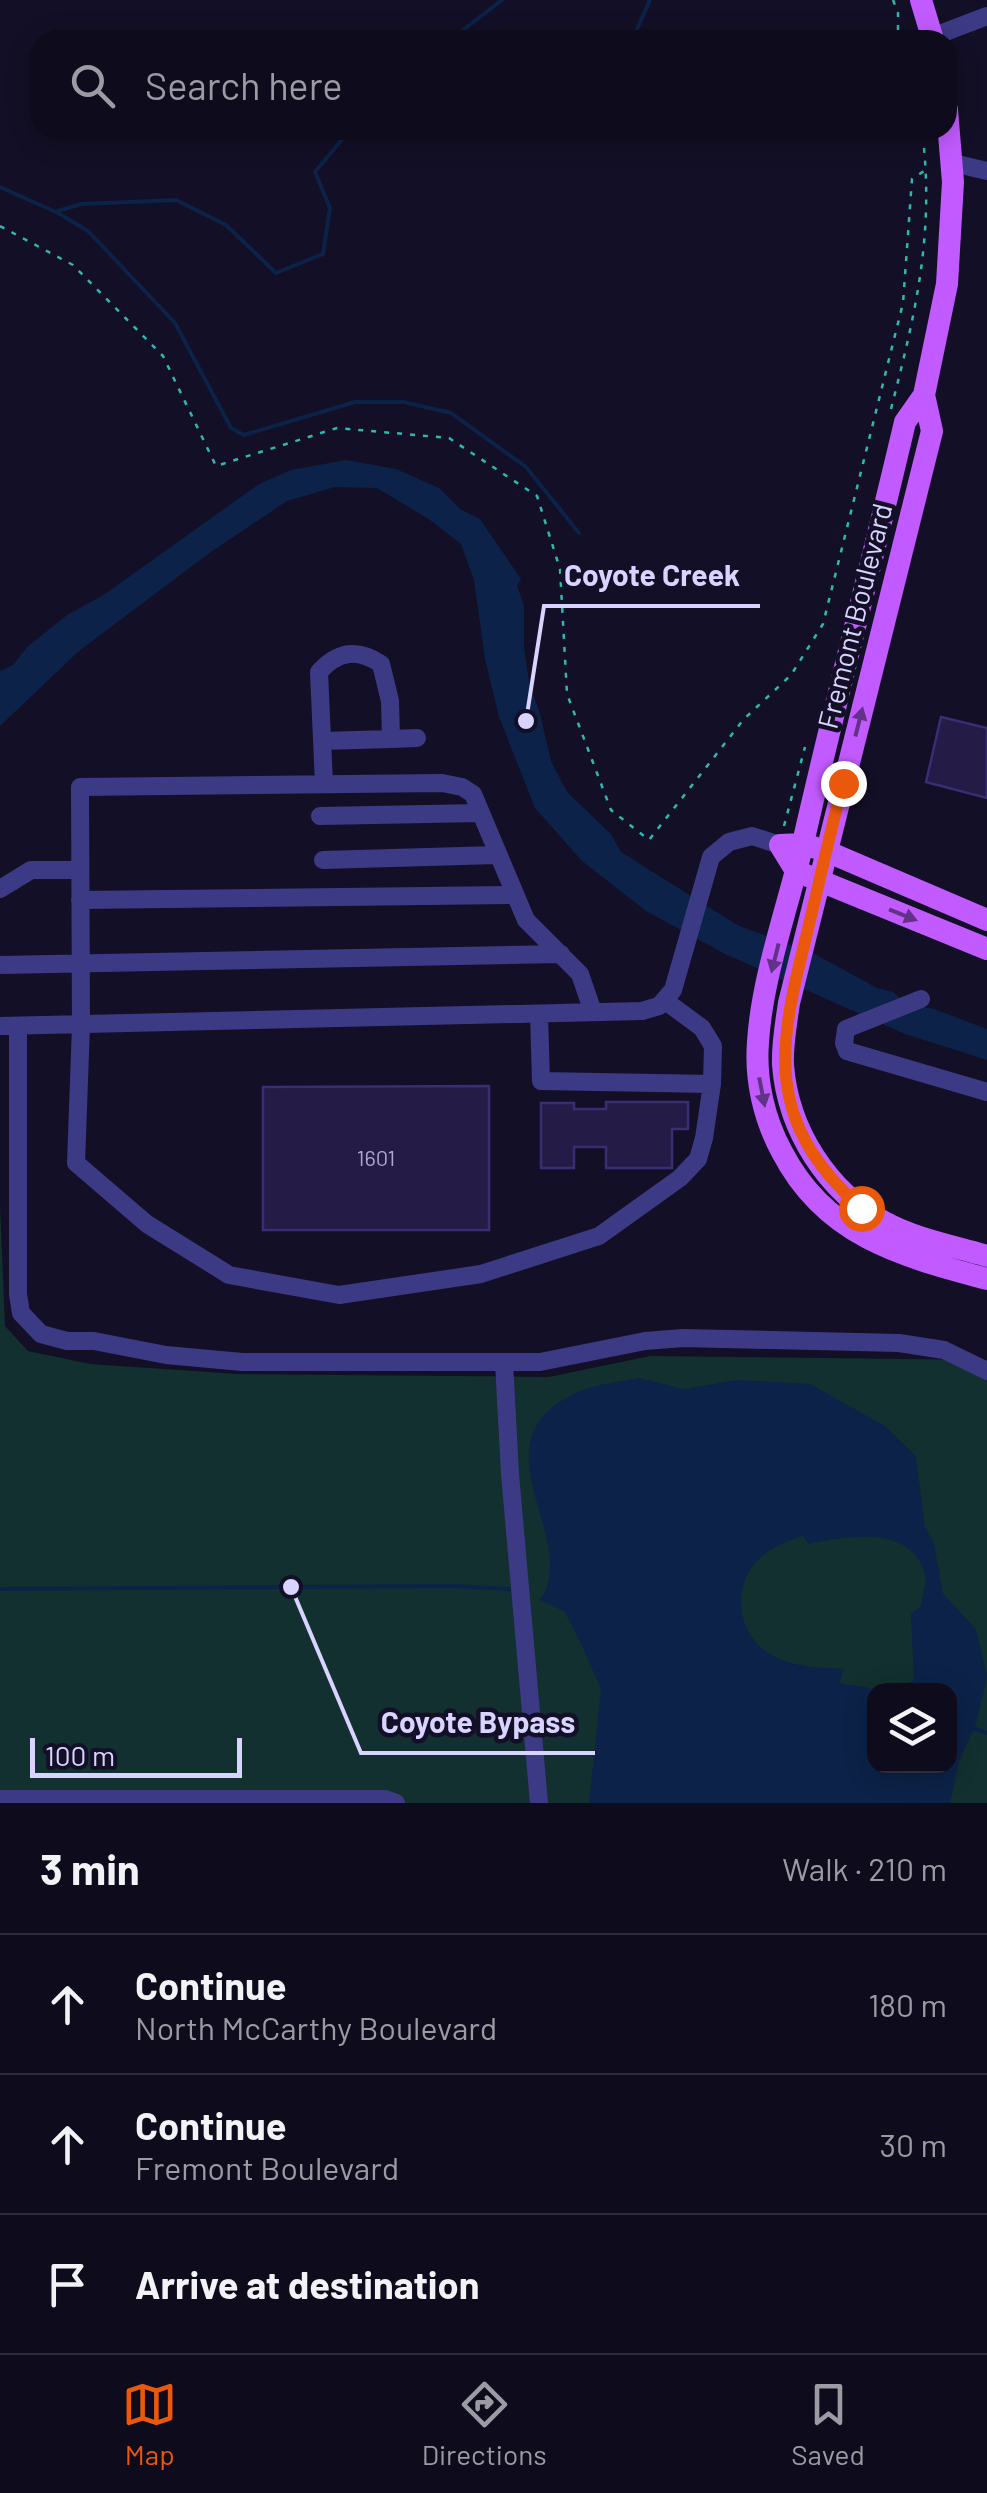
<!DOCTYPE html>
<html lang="en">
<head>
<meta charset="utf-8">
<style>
  :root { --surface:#0e0b1c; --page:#171425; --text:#f1f3f6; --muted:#9b9ba3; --line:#2e2b3b; --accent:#ea580c }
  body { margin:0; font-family:Barlow,sans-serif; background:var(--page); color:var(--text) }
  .controls { position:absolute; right:30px; bottom:30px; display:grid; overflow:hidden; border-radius:20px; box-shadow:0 5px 25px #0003 }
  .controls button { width:90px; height:90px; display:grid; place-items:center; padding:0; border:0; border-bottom:2px solid var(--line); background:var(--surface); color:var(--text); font:50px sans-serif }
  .scale { position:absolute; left:30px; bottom:25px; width:212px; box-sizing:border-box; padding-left:10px; border:5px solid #d9d4ff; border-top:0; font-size:28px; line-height:35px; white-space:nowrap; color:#d9d4ff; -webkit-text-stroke:8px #130f26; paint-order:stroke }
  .stop { position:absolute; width:30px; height:30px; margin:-22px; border:8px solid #ea580c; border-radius:50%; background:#fff }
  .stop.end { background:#ea580c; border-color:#fff; box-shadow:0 2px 10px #0008 }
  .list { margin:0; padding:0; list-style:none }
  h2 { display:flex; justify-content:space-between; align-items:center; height:130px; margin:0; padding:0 40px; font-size:42px }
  h2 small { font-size:32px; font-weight:400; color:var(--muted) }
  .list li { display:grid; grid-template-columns:65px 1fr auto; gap:30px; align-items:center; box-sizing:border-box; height:140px; padding:0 40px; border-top:2px solid var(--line) }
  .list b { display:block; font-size:38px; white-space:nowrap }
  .list p { margin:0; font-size:32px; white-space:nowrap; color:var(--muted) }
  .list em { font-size:32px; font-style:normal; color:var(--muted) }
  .icon { flex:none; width:55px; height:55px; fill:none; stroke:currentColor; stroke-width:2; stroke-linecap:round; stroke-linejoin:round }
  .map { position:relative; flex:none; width:987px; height:1803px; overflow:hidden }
  .search { position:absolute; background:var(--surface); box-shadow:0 5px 25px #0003; left:30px; right:30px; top:30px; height:110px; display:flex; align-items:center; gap:25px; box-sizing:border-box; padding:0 35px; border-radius:30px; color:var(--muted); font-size:38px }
  .sheet { height:550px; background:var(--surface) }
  nav { display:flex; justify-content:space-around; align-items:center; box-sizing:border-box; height:140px; border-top:2px solid var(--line); background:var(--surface); font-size:28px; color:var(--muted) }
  nav a { display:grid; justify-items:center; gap:5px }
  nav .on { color:var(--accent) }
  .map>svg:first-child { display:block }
</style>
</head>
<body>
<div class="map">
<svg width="987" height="1803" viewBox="0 0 987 1803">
  <rect width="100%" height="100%" fill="#130f26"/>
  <!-- green -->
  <path fill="#12302f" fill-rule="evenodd" d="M0,1205L5,1326L28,1351L90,1364L238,1374L549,1377L650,1356L987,1360V1803H0ZM874,1690H950V1766H874Z"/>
  <!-- water -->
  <path fill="#0c2248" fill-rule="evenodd" d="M346,460L396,469L439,488L460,509L480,519L521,579L517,586L524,605V648L530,687L539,710L551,761L567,792L611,834L621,852L739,926L813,953L877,988L893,992L905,1003L934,1009L987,1029V1060L905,1034L725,954L646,911L582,861L535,808L499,717L485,659L474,580L461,544L430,520L377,488L335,487L287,501L208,554L79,651L0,726V671L13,665L27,647L67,615L105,594L259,484L291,470Z
    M639,1378L684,1389L738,1380L810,1384L885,1426L916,1456L925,1527L934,1543L943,1594L976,1629L987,1677L976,1724L959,1761L950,1803H589L601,1689L580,1641L564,1611L540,1600C583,1539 468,1441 578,1392C595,1384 620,1382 639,1378ZM803,1536L809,1544C845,1536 913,1524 925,1575C927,1583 922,1597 921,1606L911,1614L914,1681L882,1690L839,1683L844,1669C816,1667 791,1668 767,1652C735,1631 732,1582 761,1557C774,1546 788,1541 803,1536ZM874,1690H950V1766H874Z"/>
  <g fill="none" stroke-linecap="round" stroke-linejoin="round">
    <!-- stream -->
    <path stroke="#0c2248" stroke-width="4" d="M450,40L502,0
      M636,40L634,36L650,0
      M0,187L56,212L88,231L175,323L231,428L244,435L355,402H404L451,413L526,467L579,533
      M58,211L81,204L176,200L226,225L276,273L323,254L330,208L315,172L350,130
      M0,1589L454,1586L510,1589
      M972,1728L987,1733"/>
  </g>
  <!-- building -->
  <path fill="#241b47" stroke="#3b2d73" stroke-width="2.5" d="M941,717L987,728V798L926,782Z
    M489,1086V1230H263V1087Z
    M606,1102H688V1129H672V1168H606V1147H574V1168H541V1103H574V1109H606Z"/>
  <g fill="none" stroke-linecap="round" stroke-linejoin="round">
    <!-- path -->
    <path stroke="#2fb8b0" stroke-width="2.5" stroke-dasharray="5 8" stroke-linecap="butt" d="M893,0L898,13V40
      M0,226L73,265L163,356L216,466L337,428L449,438L537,496L560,569L567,694L611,810L649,840L744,719L791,675L823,624L903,303L912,179L927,169
      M891,409C916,311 935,232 922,130
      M784,826L805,747"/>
    <!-- minor -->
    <path stroke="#3d3a85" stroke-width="18" d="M932,37L987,16
      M953,163L987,171
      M391,739L417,738
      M322,741L391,739L390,701L381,664C357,648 338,651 319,672L324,784
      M320,816L480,813
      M323,860L497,855
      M0,889L31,870H80
      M80,900L515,895
      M0,965L561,954
      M921,999L846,1029L844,1043L847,1051L987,1092
      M593,1012L580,974L526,920L473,794L462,787L442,783L80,787L81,1026L76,1163L147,1224L229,1275L339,1295L481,1274L599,1236L680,1178L698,1159L704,1138L712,1084L713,1046L702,1028L664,1000
      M539,1014L541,1081L712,1084
      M0,1026L642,1011L659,1006L673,990L711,857L729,842L752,836L780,845
      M18,1026V1294L21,1313L41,1334L67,1341H94L166,1355L242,1362H540L645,1341L683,1338L899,1343L944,1350L987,1371
      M504,1362L510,1474L539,1803
      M0,1799H385L396,1803"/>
    <!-- major -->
    <path stroke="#c25bff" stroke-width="22" d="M921,0L933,40
      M947,110L953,182L947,284L924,395L905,422C872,563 835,702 803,843C788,907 762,977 758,1042C755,1080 764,1119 782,1152C826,1237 902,1256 987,1279
      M924,395L932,431L789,1003C786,1024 782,1045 783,1065C788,1130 827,1191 884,1222C915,1239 953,1246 987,1256
      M987,920L826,851L803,844L780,845L796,871L987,949"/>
  </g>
  <!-- one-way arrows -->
  <defs><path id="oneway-solid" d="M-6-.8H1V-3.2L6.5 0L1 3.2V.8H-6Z" transform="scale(2.5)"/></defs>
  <g fill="#623188">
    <use href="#oneway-solid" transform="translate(859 722) rotate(-76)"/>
    <use href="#oneway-solid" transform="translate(903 915) rotate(22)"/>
    <use href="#oneway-solid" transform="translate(775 958) rotate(104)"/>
    <use href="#oneway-solid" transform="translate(762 1092) rotate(79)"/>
  </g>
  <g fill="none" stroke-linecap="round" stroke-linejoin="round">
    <!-- route -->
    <path stroke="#ea580c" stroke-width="12" d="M843,783C830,833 819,883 807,933C778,1048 763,1120 861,1208"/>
  </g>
  <g text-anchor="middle" stroke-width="9" stroke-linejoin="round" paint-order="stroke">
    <!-- number labels -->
    <g font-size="22" fill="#aca6d1">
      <text x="376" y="1166">1601</text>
    </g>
    <!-- street labels -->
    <g font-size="28" fill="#d9d4ff" stroke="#130f26">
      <text transform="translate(855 616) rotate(-76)" y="10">Fremont Boulevard</text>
    </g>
  </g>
  <!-- callouts -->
  <path fill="none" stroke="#d9d4ff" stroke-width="4" d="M526 721L544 606H760M291 1587L361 1753H595"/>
  <g fill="#d9d4ff" stroke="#130f26" stroke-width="4">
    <circle cx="526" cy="721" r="10"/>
    <circle cx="291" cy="1587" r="10"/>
  </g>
  <g font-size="30" text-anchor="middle" font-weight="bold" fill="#d9d4ff" stroke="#130f26" stroke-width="9" stroke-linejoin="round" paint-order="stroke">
    <text x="652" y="586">Coyote Creek</text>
    <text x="478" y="1733">Coyote Bypass</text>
  </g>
</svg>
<div class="controls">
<button><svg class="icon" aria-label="layers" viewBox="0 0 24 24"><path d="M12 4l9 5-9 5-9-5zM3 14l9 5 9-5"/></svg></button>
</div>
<div class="scale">100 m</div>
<div class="stop" style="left:861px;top:1208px"></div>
<div class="stop end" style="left:843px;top:783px"></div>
<div class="search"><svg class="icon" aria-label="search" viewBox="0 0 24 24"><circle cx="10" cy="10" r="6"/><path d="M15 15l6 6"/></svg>Search here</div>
</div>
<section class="sheet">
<h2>3 min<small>Walk · 210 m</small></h2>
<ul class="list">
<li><svg class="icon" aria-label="ahead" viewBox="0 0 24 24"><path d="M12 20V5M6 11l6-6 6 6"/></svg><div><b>Continue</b><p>North McCarthy Boulevard</p></div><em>180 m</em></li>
<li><svg class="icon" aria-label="ahead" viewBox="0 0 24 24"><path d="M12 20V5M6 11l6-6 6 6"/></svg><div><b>Continue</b><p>Fremont Boulevard</p></div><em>30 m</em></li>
<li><svg class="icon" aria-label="arrive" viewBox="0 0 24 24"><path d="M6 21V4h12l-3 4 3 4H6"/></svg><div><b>Arrive at destination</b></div></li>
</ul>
</section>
<nav>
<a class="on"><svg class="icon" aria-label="map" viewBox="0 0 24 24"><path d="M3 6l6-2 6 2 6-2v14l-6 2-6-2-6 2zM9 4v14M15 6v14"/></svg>Map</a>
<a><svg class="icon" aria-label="directions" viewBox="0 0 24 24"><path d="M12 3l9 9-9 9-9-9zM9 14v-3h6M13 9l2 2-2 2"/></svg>Directions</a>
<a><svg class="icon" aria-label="saved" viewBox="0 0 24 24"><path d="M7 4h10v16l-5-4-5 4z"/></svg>Saved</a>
</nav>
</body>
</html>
